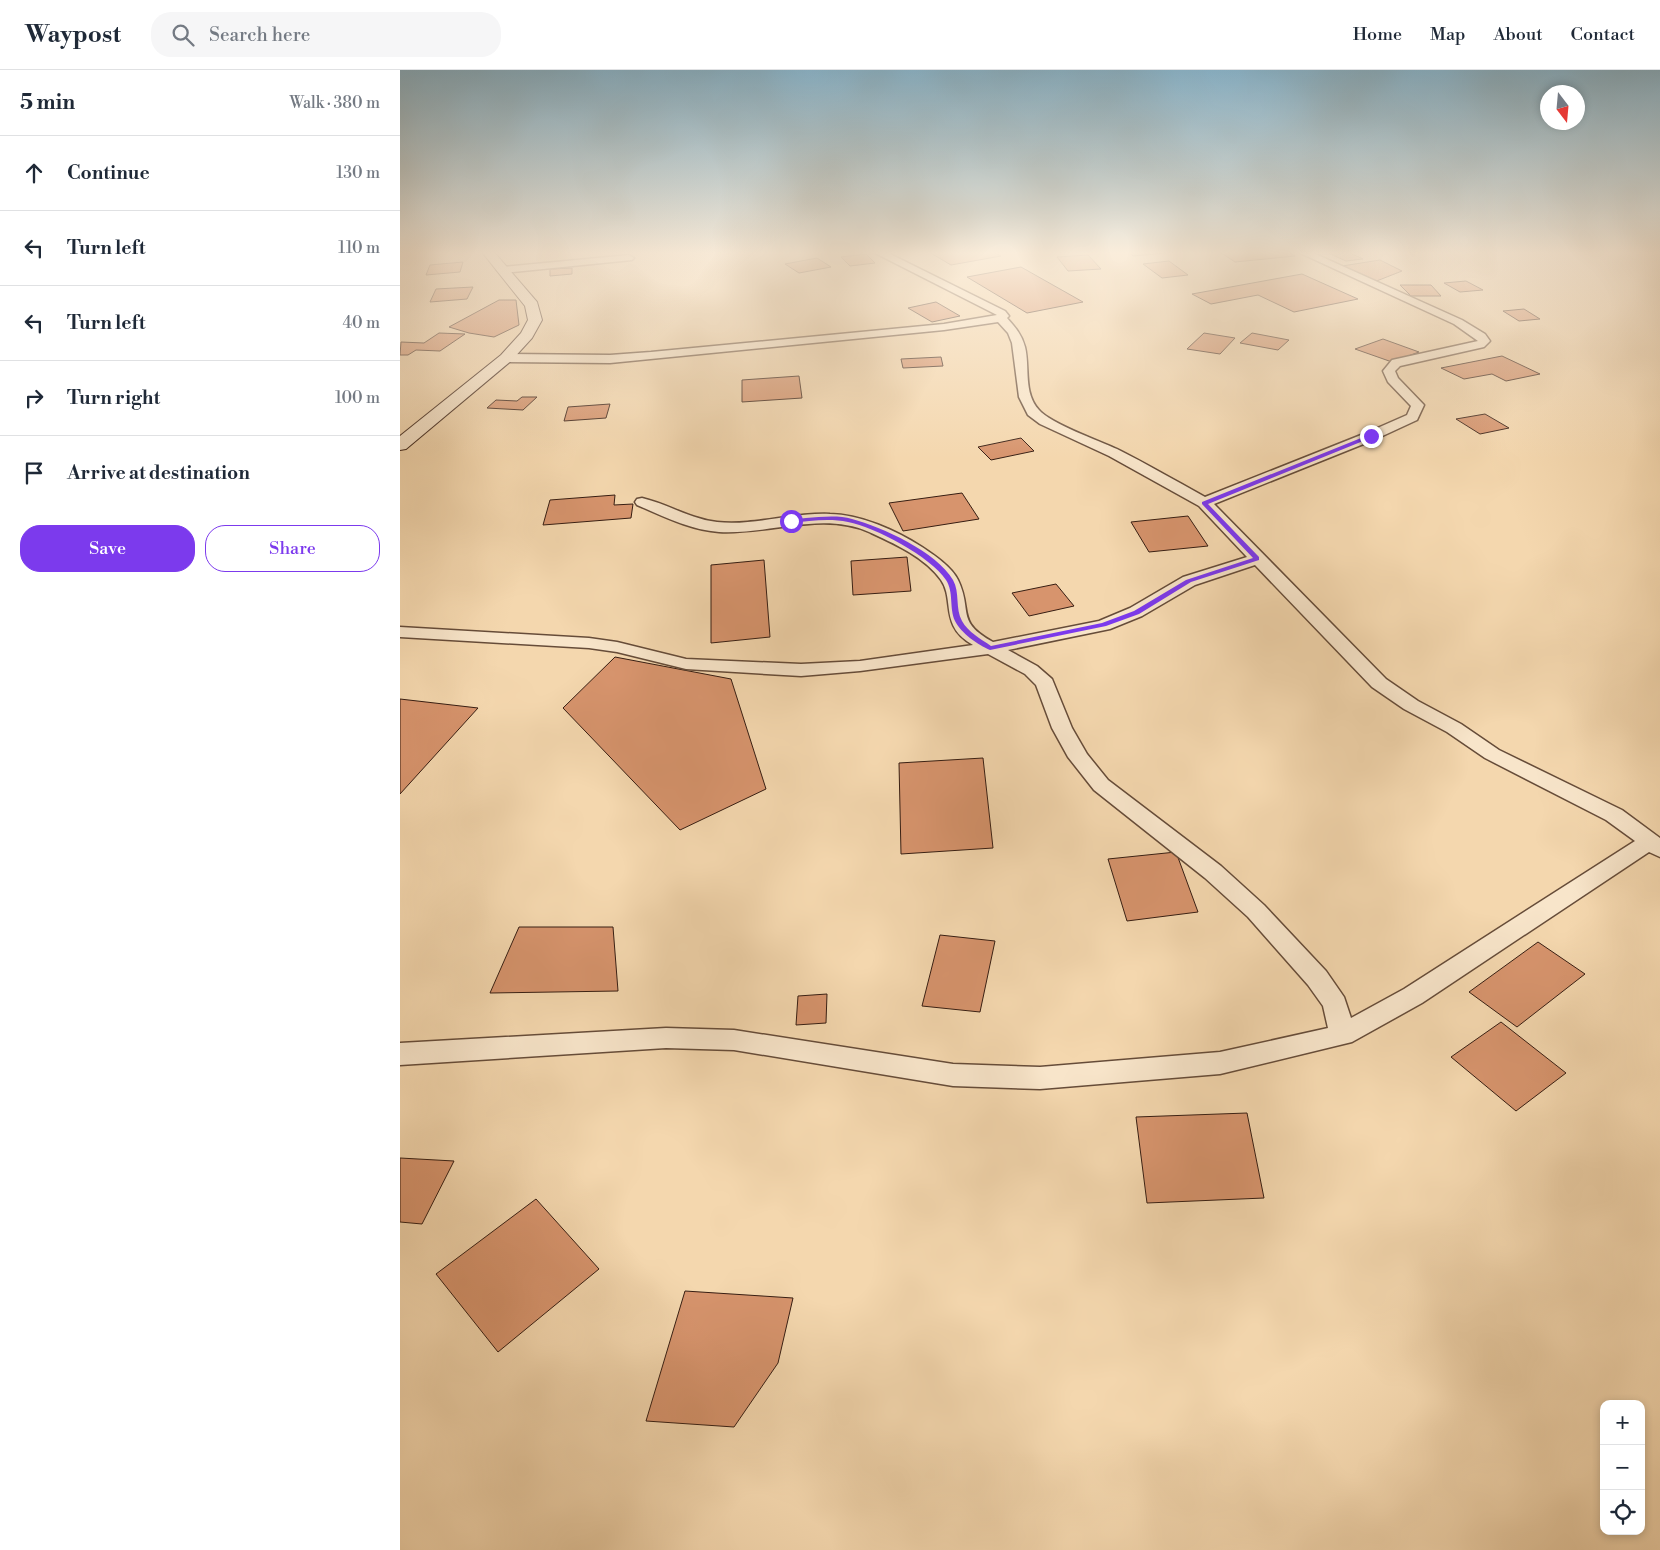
<!DOCTYPE html>
<html lang="en">
<head>
<meta charset="utf-8">
<style>
  :root { --surface:#fff; --page:#f6f6f7; --text:#1f2937; --muted:#747a83; --line:#e0e1e3; --accent:#7c3aed }
  body { margin:0; font-family:"Libre Bodoni",serif; background:var(--page); color:var(--text) }
  .controls { position:absolute; right:15px; bottom:15px; display:grid; overflow:hidden; border-radius:10px; box-shadow:0 2px 8px #0003 }
  .controls button { width:45px; height:45px; display:grid; place-items:center; padding:0; border:0; border-bottom:1px solid var(--line); background:var(--surface); color:var(--text); font:25px sans-serif }
  .compass { position:absolute; left:1140px; top:15px; width:45px; height:45px; border-radius:50%; background:var(--surface); box-shadow:0 2px 8px #0003; rotate:164deg }
  .stop { position:absolute; width:15px; height:15px; margin:-11px; border:4px solid #7c3aed; border-radius:50%; background:#fff }
  .stop.end { background:#7c3aed; border-color:#fff; box-shadow:0 1px 5px #0008 }
  .list { margin:0; padding:0; list-style:none }
  h2 { display:flex; justify-content:space-between; align-items:center; height:65px; margin:0; padding:0 20px; font-size:21px }
  h2 small { font-size:16px; font-weight:400; color:var(--muted) }
  .list li { display:grid; grid-template-columns:32px 1fr auto; gap:15px; align-items:center; box-sizing:border-box; height:75px; padding:0 20px; border-top:1px solid var(--line) }
  .list b { display:block; font-size:19px; white-space:nowrap }
  .list em { font-size:16px; font-style:normal; color:var(--muted) }
  .actions { display:flex; gap:10px; padding:15px 20px }
  .actions a { flex:1; padding:11px 0; border:1px solid var(--accent); border-radius:20px; text-align:center; font-size:18px; color:var(--accent) }
  .actions .main { background:var(--accent); color:#fff }
  .icon { flex:none; width:28px; height:28px; fill:none; stroke:currentColor; stroke-width:2; stroke-linecap:round; stroke-linejoin:round }
  .map { position:relative; flex:none; width:1260px; height:1480px; overflow:hidden }
  header { display:flex; align-items:center; gap:30px; box-sizing:border-box; height:70px; padding:0 25px; background:var(--surface); border-bottom:1px solid var(--line) }
  header strong { font-size:24px }
  nav { display:flex; gap:28px; margin-inline-start:auto; font-size:18px }
  .search { width:350px; height:45px; background:var(--page); display:flex; align-items:center; gap:12px; box-sizing:border-box; padding:0 18px; border-radius:20px; color:var(--muted); font-size:19px }
  main { display:flex }
  aside { flex:1; background:var(--surface) }
  .map>svg:first-child { display:block }
</style>
</head>
<body>
<header>
<strong>Waypost</strong>
<div class="search"><svg class="icon" aria-label="search" viewBox="0 0 24 24"><circle cx="10" cy="10" r="6"/><path d="M15 15l6 6"/></svg>Search here</div>
<nav><a>Home</a><a>Map</a><a>About</a><a>Contact</a></nav>
</header>
<main>
<aside>
<h2>5 min<small>Walk · 380 m</small></h2>
<ul class="list">
<li><svg class="icon" aria-label="ahead" viewBox="0 0 24 24"><path d="M12 20V5M6 11l6-6 6 6"/></svg><div><b>Continue</b></div><em>130 m</em></li>
<li><svg class="icon" aria-label="left" viewBox="0 0 24 24"><path d="M17 20v-9H6M10 6l-5 5 5 5"/></svg><div><b>Turn left</b></div><em>110 m</em></li>
<li><svg class="icon" aria-label="left" viewBox="0 0 24 24"><path d="M17 20v-9H6M10 6l-5 5 5 5"/></svg><div><b>Turn left</b></div><em>40 m</em></li>
<li><svg class="icon" aria-label="right" viewBox="0 0 24 24"><path d="M7 20v-9h11M14 6l5 5-5 5"/></svg><div><b>Turn right</b></div><em>100 m</em></li>
<li><svg class="icon" aria-label="arrive" viewBox="0 0 24 24"><path d="M6 21V4h12l-3 4 3 4H6"/></svg><div><b>Arrive at destination</b></div></li>
</ul>
<div class="actions"><a class="main">Save</a><a>Share</a></div>
</aside>
<div class="map">
<svg width="1260" height="1480" viewBox="0 0 1260 1480">
  <rect width="100%" height="100%" fill="#f4d7ae"/>
  <filter id="stains"><feTurbulence type="fractalNoise" baseFrequency=".004" numOctaves="4"/><feColorMatrix values="0 0 0 0 .2 0 0 0 0 .09 0 0 0 0 .02 0 0 0 .5 -.17"/></filter>
  <radialGradient id="worn" r=".72"><stop offset=".6" stop-color="#630" stop-opacity="0"/><stop offset="1" stop-color="#630" stop-opacity=".3"/></radialGradient>
  <!-- building -->
  <path fill="#d7946d" stroke="#361d12" d="M529,182H594L601,186L551,195Z
    M729,182H777L733,186Z
    M820,182H888L895,186L835,192Z
    M926,182H948L963,189L946,191Z
    M466,184L475,193L450,196L441,187Z
    M688,185L701,199L668,201L657,187Z
    M417,188L431,197L399,203L385,194Z
    M980,190L1002,201L974,212L942,196Z
    M769,191L788,205L762,208L743,194Z
    M63,192L60,202L26,205L30,195Z
    M621,197L683,232L627,243L567,207Z
    M172,198V204L150,206V199Z
    M902,204L958,229L894,242L858,225L811,234L792,224Z
    M1066,211L1083,220L1060,222L1044,213Z
    M1000,215H1031L1041,226H1011Z
    M73,217L67,229L30,232L36,219Z
    M99,230H116L119,255L94,267L69,263L49,257Z
    M536,232L560,246L532,252L508,238Z
    M1124,239L1140,249L1119,251L1103,241Z
    M39,263L65,264L40,281L16,280L8,285H0L1,272L24,273Z
    M804,263L835,268L820,284L787,279Z
    M852,263L889,270L878,280L840,273Z
    M983,269L1019,282L992,292L955,279Z
    M1102,286L1140,304L1106,311L1092,304L1064,309L1041,298Z
    M541,287L543,296L503,298L501,289Z
    M399,306L402,328L342,332V310Z
    M122,327H137L123,340L87,338L96,330L117,331Z
    M210,334L206,348L164,351L168,337Z
    M1085,344L1109,358L1080,364L1056,349Z
    M621,368L634,381L591,390L578,377Z
    M562,423L579,449L503,461L489,433Z
    M215,425L214,435L233,434L231,448L143,455L150,430Z
    M788,446L808,476L749,482L731,452Z
    M507,487L511,521L453,525L451,491Z
    M364,490L370,567L311,573V495Z
    M656,514L674,536L629,546L612,523Z
    M215,587L331,609L366,719L280,760L163,638Z
    M0,629L78,638L0,724Z
    M583,688L593,778L501,784L499,693Z
    M776,782L798,842L727,851L708,789Z
    M119,857H213L218,921L90,923Z
    M540,865L595,871L580,942L522,936Z
    M1138,872L1185,904L1117,957L1069,922Z
    M427,924L426,953L396,955L398,926Z
    M1101,952L1166,1003L1116,1041L1051,987Z
    M847,1043L864,1128L747,1133L736,1047Z
    M0,1088L54,1091L22,1154L0,1152Z
    M136,1129L199,1199L98,1282L36,1204Z
    M285,1221L393,1228L378,1293L334,1357L246,1351Z"/>
  <g fill="none" stroke-linecap="round" stroke-linejoin="round">
    <!-- minor casing -->
    <g stroke="#664c39" stroke-width="3">
      <path id="minor" d="M473,182H486L605,241L609,246L607,248C615,257 622,265 625,277C630,297 623,323 639,340C650,353 699,371 717,379C747,394 776,411 805,427L966,363L1007,345L1011,336L988,312L983,301L992,290L1078,271L1054,254L898,182H911L1062,250L1085,264L1090,271L1084,277L1000,296L995,301L998,308L1024,335L1017,350L976,369L814,434L986,609L1018,631L1061,654L1099,680L1222,740L1260,768V787L1249,782L1022,933L952,972L820,1004L640,1019L553,1016L334,980L266,978L0,995V973L266,958L334,960L553,994L640,997L820,982L928,958L923,936L908,915L848,847L805,808L694,720L668,687L652,658L636,615L625,604L588,584L460,601L401,606L286,599L217,582L189,578L0,567V557L189,568L217,572L286,589L401,594L460,591L573,575C539,556 555,530 541,510C525,487 493,473 469,462C422,441 369,465 319,462C290,460 263,446 237,435L235,432L237,429L242,428C268,434 290,449 317,452C355,456 393,442 430,444C460,444 497,461 522,477C534,485 552,497 558,510C573,541 555,551 593,572L699,551L730,538L783,507L847,487L799,436L709,386L640,354L628,345L619,327L612,273L608,263L598,252L544,260L210,293L106,292L100,288L106,284L210,285L251,282L544,254L597,245ZM855,495L972,617L1004,639L1047,662L1085,688L1206,750L1235,771L1004,919L951,948L944,927L926,901L864,835L821,796L708,710L687,684L672,658L652,609L637,596L608,580L710,559L742,546L795,515Z
        M229,185L234,188L232,190L102,203L97,200L102,197Z"/>
    </g>
    <!-- secondary casing -->
    <g stroke="#361d12" stroke-width="2">
      <path id="secondary" d="M82,182H94L137,232L142,250L132,268L111,291L6,379L0,380V366L101,285L121,263L128,250L125,236Z"/>
    </g>
    <!-- minor -->
    <use href="#minor" fill="#f8e5ca" fill-rule="evenodd"/>
    <!-- secondary -->
    <use href="#secondary" fill="#f8e5ca" fill-rule="evenodd"/>
  </g>
  <!-- sky -->
  <linearGradient id="sky" x2="0" y2="1"><stop stop-color="#89b6ce"/><stop offset="0.47" stop-color="#faeddb"/><stop offset="1" stop-color="#faeddb" stop-opacity="0"/></linearGradient>
  <rect width="1260" height="389" fill="url(#sky)"/>
  <!-- route -->
  <path fill="#7c3aed" d="M971,364L973,367L808,434L859,487V490L791,512L739,544L706,556L590,580C578,575 561,563 555,551C549,538 554,522 546,510C531,487 475,457 448,452C429,448 410,451 391,453L388,451C393,448 400,449 406,448C421,447 438,445 452,449C482,457 537,482 553,510C560,522 555,539 562,551C568,562 581,569 591,576L702,553L734,541L786,510L853,488L802,434V432Z"/>
  <rect width="100%" height="100%" filter="url(#stains)"/>
  <rect width="100%" height="100%" fill="url(#worn)"/>
</svg>
<div class="controls">
<button>+</button>
<button>−</button>
<button><svg class="icon" aria-label="locate" viewBox="0 0 24 24"><circle cx="12" cy="12" r="6"/><path d="M12 2v4M12 18v4M2 12h4M18 12h4"/></svg></button>
</div>
<svg class="compass" viewBox="-18 -18 36 36"><path d="M0-13l5 13h-10z" fill="#e53935"/><path d="M0 13l5-13h-10z" fill="#747a83"/></svg>
<div class="stop" style="left:391px;top:451px"></div>
<div class="stop end" style="left:971px;top:366px"></div>
</div>
</main>
</body>
</html>
